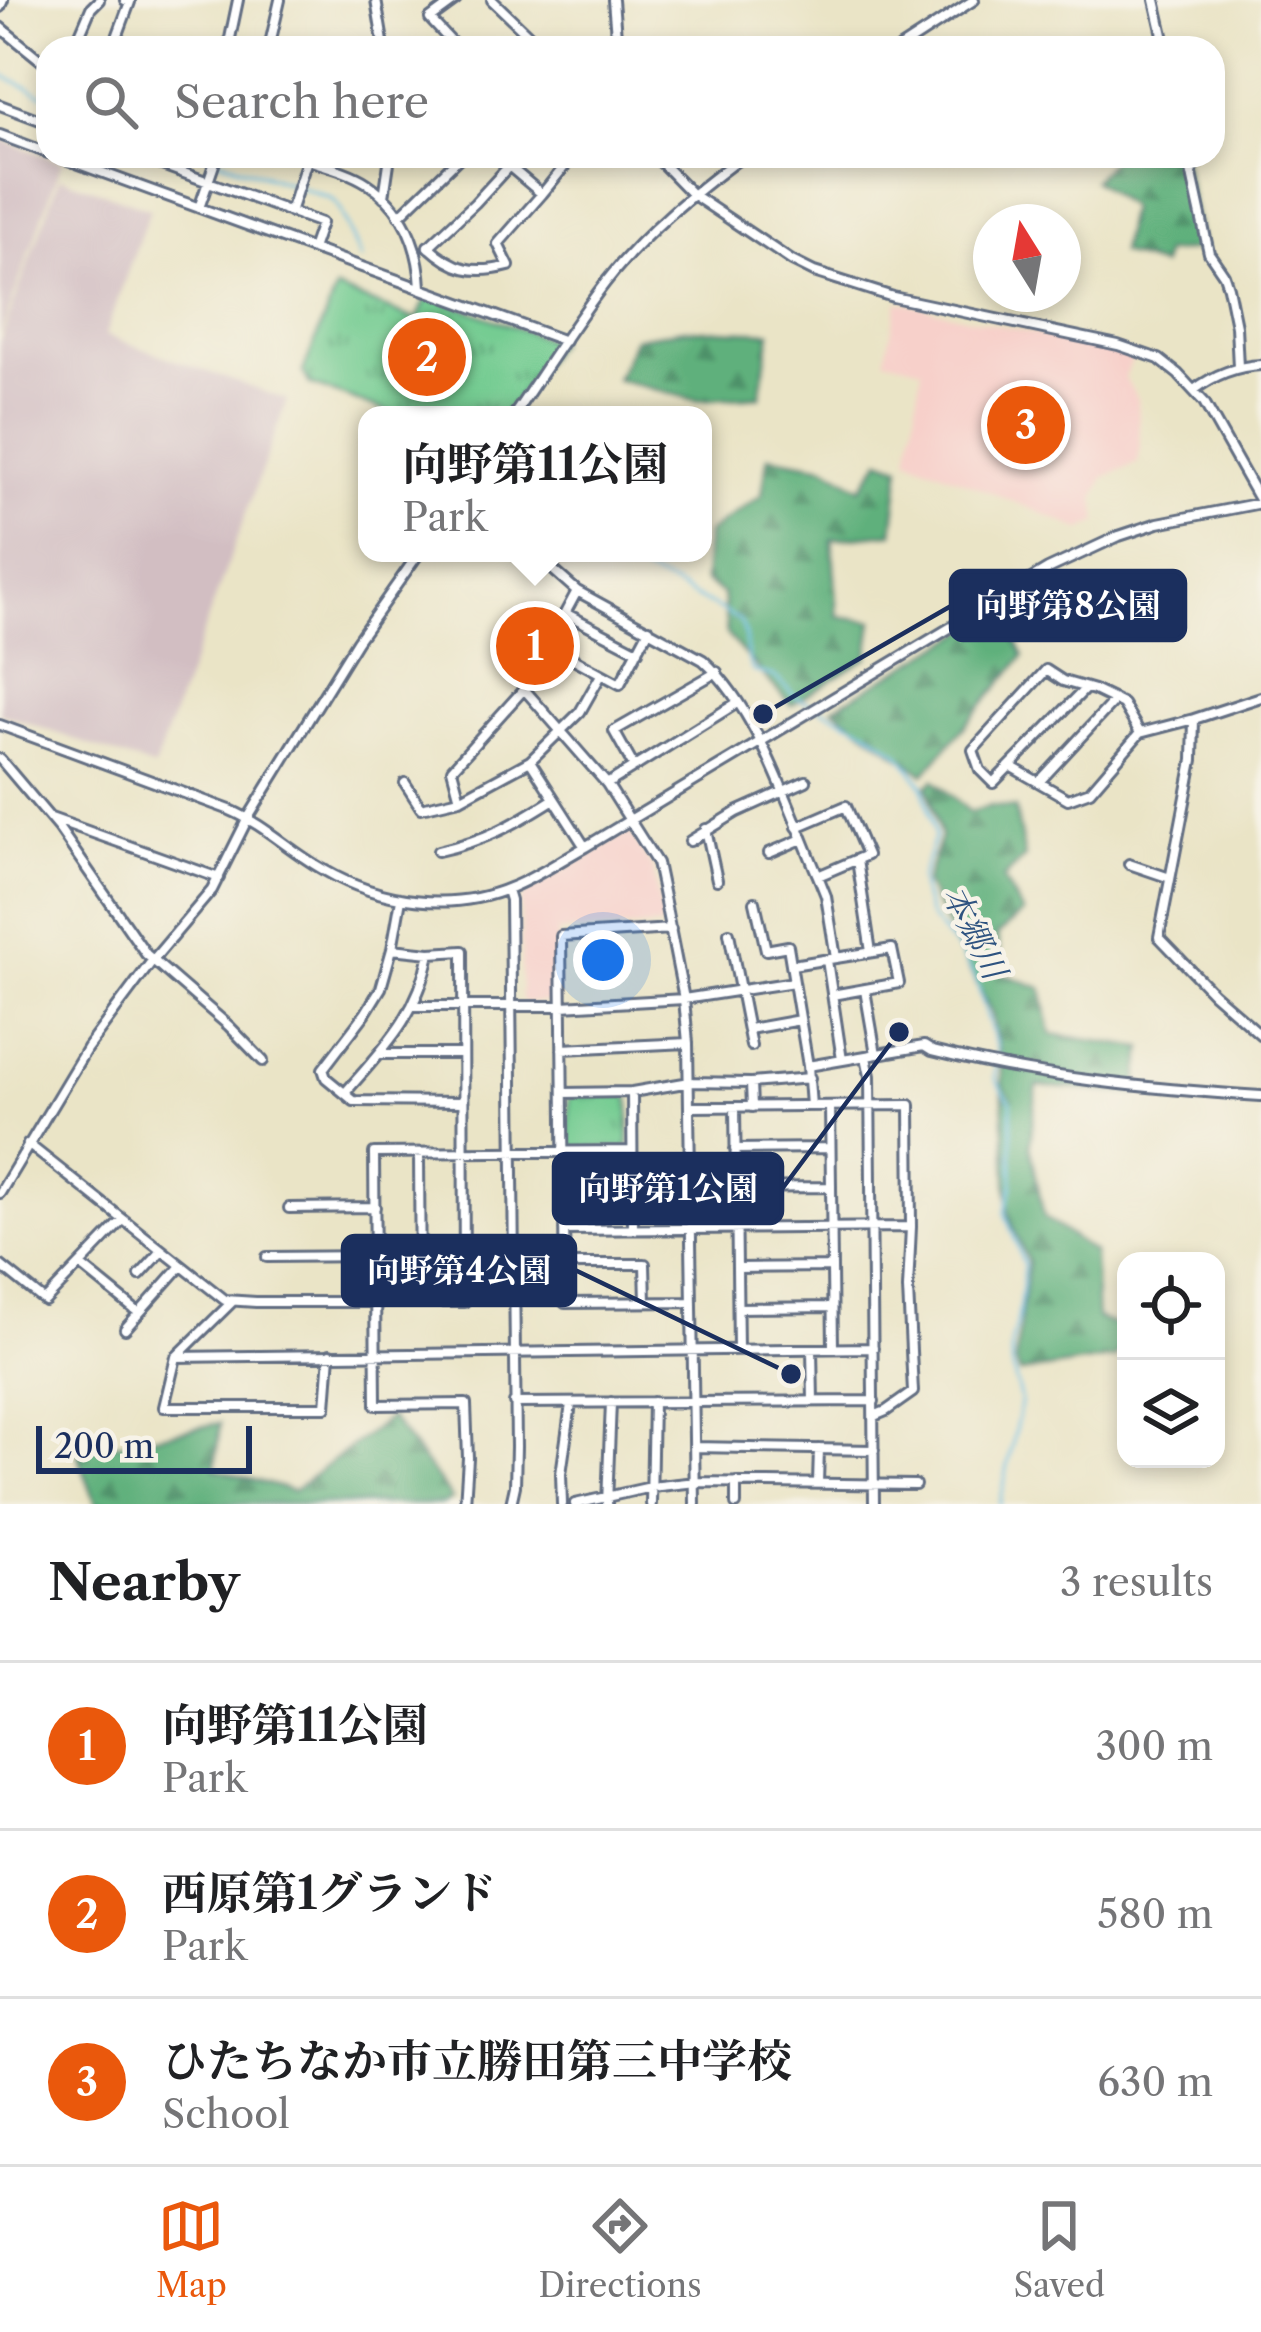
<!DOCTYPE html>
<html lang="en">
<head>
<meta charset="utf-8">
<style>
  :root { --surface:#fff; --page:#f6f6f6; --text:#202124; --muted:#757577; --line:#e0e0e0; --accent:#ea580c }
  body { margin:0; font-family:"Libre Caslon Text","Noto Serif JP",serif; background:var(--page); color:var(--text) }
  .controls { position:absolute; right:36px; bottom:36px; display:grid; overflow:hidden; border-radius:24px; box-shadow:0 6px 18px #0003 }
  .controls button { width:108px; height:108px; display:grid; place-items:center; padding:0; border:0; border-bottom:3px solid var(--line); background:var(--surface); color:var(--text); font:60px sans-serif }
  .compass { position:absolute; left:973px; top:204px; width:108px; height:108px; border-radius:50%; background:var(--surface); box-shadow:0 6px 18px #0003; rotate:349deg }
  .scale { position:absolute; left:36px; bottom:30px; width:216px; box-sizing:border-box; padding-left:12px; border:6px solid #1b2f5e; border-top:0; font-size:33px; line-height:42px; white-space:nowrap; color:#1b2f5e; -webkit-text-stroke:9px #f7f3e8; paint-order:stroke }
  .you { position:absolute; left:603px; top:960px; width:42px; height:42px; margin:-30px; border:9px solid #fff; border-radius:50%; background:#1a73e8; box-shadow:0 0 0 18px #1a73e833 }
  .badge { display:grid; place-items:center; width:78px; height:78px; border-radius:50%; background:var(--accent); color:#fff; font-size:39px; font-weight:700 }
  .pin { position:absolute; translate:-50% -50%; border:6px solid #fff; box-shadow:0 3px 12px #0006 }
  .popup { position:absolute; left:358px; top:406px; width:354px; height:156px; box-sizing:border-box; display:grid; place-content:center; border-radius:24px; background:var(--surface); filter:drop-shadow(0 3px 9px #0005); font-size:39px; white-space:nowrap; color:var(--muted) }
  .popup b { font-size:45px; color:var(--text) }
  .popup::after { content:''; position:absolute; left:50%; top:100%; margin-left:-24px; border:24px solid transparent; border-top-color:var(--surface) }
  .list { margin:0; padding:0; list-style:none }
  h2 { display:flex; justify-content:space-between; align-items:center; height:156px; margin:0; padding:0 48px; font-size:51px }
  h2 small { font-size:39px; font-weight:400; color:var(--muted) }
  .list li { display:grid; grid-template-columns:78px 1fr auto; gap:36px; align-items:center; box-sizing:border-box; height:168px; padding:0 48px; border-top:3px solid var(--line) }
  .list b { display:block; font-size:45px; white-space:nowrap }
  .list p { margin:0; font-size:39px; white-space:nowrap; color:var(--muted) }
  .list em { font-size:39px; font-style:normal; color:var(--muted) }
  .icon { flex:none; width:66px; height:66px; fill:none; stroke:currentColor; stroke-width:2; stroke-linecap:round; stroke-linejoin:round }
  .map { position:relative; flex:none; width:1261px; height:1504px; overflow:hidden }
  .search { position:absolute; background:var(--surface); box-shadow:0 6px 18px #0003; left:36px; right:36px; top:36px; height:132px; display:flex; align-items:center; gap:30px; box-sizing:border-box; padding:0 42px; border-radius:36px; color:var(--muted); font-size:45px }
  .sheet { height:660px; background:var(--surface) }
  nav { display:flex; justify-content:space-around; align-items:center; box-sizing:border-box; height:168px; border-top:3px solid var(--line); background:var(--surface); font-size:33px; color:var(--muted) }
  nav a { display:grid; justify-items:center; gap:6px }
  nav .on { color:var(--accent) }
  .map>svg:first-child { display:block }
</style>
</head>
<body>
<div class="map">
<svg width="1261" height="1504" viewBox="0 0 1261 1504">
  <defs>
    <pattern id="forest-firs" width="22" height="20" patternUnits="userSpaceOnUse" patternTransform="scale(3)"><rect width="22" height="20" fill="#5fb07c"/><path d="M5 1l3.5 6h-7zM16 11l3.5 6h-7z" fill="#4e9069"/></pattern>
    <pattern id="park-tufts" width="24" height="20" patternUnits="userSpaceOnUse" patternTransform="scale(3)"><rect width="24" height="20" fill="#74cc92"/><path d="M3 7l-1-3M5 7V3M7 7l1-3M15 17l-1-3M17 17v-4M19 17l1-3" fill="none" stroke="#5ea67a"/></pattern>
  </defs>
  <rect width="100%" height="100%" fill="#f7f3e8"/>
  <filter id="ink" filterUnits="userSpaceOnUse"><feTurbulence type="fractalNoise" baseFrequency=".00833" numOctaves="2"/><feDisplacementMap in="SourceGraphic" scale="24" xChannelSelector="R" yChannelSelector="G"/><feConvolveMatrix kernelMatrix="1 2 1 2 8 2 1 2 1" color-interpolation-filters="sRGB"/></filter>
  <filter id="wash" filterUnits="userSpaceOnUse"><feTurbulence type="fractalNoise" baseFrequency=".004" numOctaves="4" result="noise"/><feDisplacementMap in="SourceGraphic" scale="48" xChannelSelector="R" yChannelSelector="G"/><feGaussianBlur stdDeviation="2.7" result="paint"/><feColorMatrix in="noise" values="0 0 0 0 0 0 0 0 0 0 0 0 0 0 0 0 0 1.4 0 .05"/><feComposite in="paint" operator="in"/></filter>
  <g filter="url(#wash)">
    <rect width="100%" height="100%" fill="#eae4c6"/>
    <!-- built -->
    <path fill="#f7d0ca" d="M898,301L1031,333L1130,353L1133,358L1125,377L1138,401L1140,449L1138,463L1104,477L1095,499L1098,522L1082,530L908,458L922,368L885,359Z
      M627,833L631,834L652,867L663,922L660,927L557,932L558,998L555,1002L525,1003L521,999V901L527,892Z"/>
    <!-- industrial -->
    <path fill="#d2bec2" d="M0,139L62,162L0,335Z
      M60,177L150,209L105,335L287,400L154,768L0,713V341Z"/>
    <!-- forest -->
    <path fill="url(#forest-firs)" stroke="#3d706d" stroke-width="3" d="M1116,156H1182L1202,249L1164,253L1161,266L1120,253L1129,207L1093,180Z
      M685,329L771,332L760,396L695,400L616,379L635,338Z
      M768,456L825,466L861,488L881,459L901,466L893,533L832,539L838,616L873,621L868,657L791,705L727,635L723,594L704,581L707,533L762,495Z
      M1001,611L1024,656L924,774L833,708Z
      M934,780L970,812L991,806L1015,808L1025,857L1003,879L1023,913L997,935L1004,974L1042,988L1051,1034L1143,1048L1136,1094L1037,1086L1030,1144L1044,1217L1094,1253L1097,1318L1126,1329V1336L1115,1358L1020,1373L1015,1363L1028,1263L1009,1217L1001,1062L992,1014L925,883L941,837L927,785Z
      M390,1417L452,1499L443,1504H96L77,1452L220,1423L215,1469L293,1491Z"/>
    <!-- park -->
    <path fill="url(#park-tufts)" stroke="#487e78" stroke-width="3" d="M336,289L417,320L428,295L557,343L505,415H397L310,384L303,372Z
      M572,1095H626L630,1099L629,1145L625,1148H572L568,1144L569,1099Z"/>
    <g fill="none" stroke-linecap="round" stroke-linejoin="round">
      <!-- stream -->
      <path stroke="#68bfe5" stroke-width="3" d="M0,74L48,97
        M209,156L330,198L338,206L361,259
        M598,553L675,586L739,620C749,634 743,655 753,671L774,676L796,697L865,729L899,753L923,786L935,836L920,880L923,894L930,917L961,954L976,980L997,1048L995,1079L1011,1102L1013,1185L1005,1213L1024,1265L1019,1312L1011,1346V1362L1021,1402L1000,1504"/>
    </g>
  </g>
  <g filter="url(#ink)">
    <g fill="none" stroke-linecap="round" stroke-linejoin="round">
      <!-- minor casing -->
      <g stroke="#636e82" stroke-width="14">
        <path id="minor" d="M376,0L384,48
          M456,0L430,19L457,48
          M492,0L542,48
          M613,0L617,48
          M1155,0L1166,48
          M0,7L3,0
          M0,27L48,66
          M74,48L91,8L99,0
          M113,48L130,2L125,0
          M228,48L238,0
          M269,48L280,0
          M900,48L974,0
          M0,105L48,123
          M0,135L48,153
          M57,156L565,341
          M137,156L321,223L312,249
          M296,156C318,164 347,170 367,183C403,207 419,245 421,287
          M497,156L542,194L573,156
          M1188,156L1209,253L1224,275L1228,287L1236,326L1238,367
          M384,197L390,156
          M199,208L217,156
          M290,212L307,160
          M399,216L461,156
          M428,246C454,270 474,275 509,266L498,244L542,194
          M428,247L475,203L509,166
          M1194,390C1214,375 1237,366 1261,365
          M514,415C544,371 573,325 605,283C644,233 693,193 743,156
          M534,553L577,591L703,660C758,709 789,809 818,876L826,896L836,958
          M577,591L548,645L620,684L649,629
          M565,613L638,651
          M1086,688L993,783L980,770L973,750L1046,670L1063,681L1094,690L1123,704L1140,733L1194,719
          M1261,697L1194,719L1193,760L1159,937L1213,993L1261,1035
          M0,725L230,810C265,825 291,852 324,870C379,902 452,913 512,887C537,877 561,860 585,847L1048,569L1119,536L1158,523L1261,503L1204,402L1178,374L1159,359L1118,345L893,297L814,272L792,261L692,194L655,156
          M0,759L60,830L146,954L229,1026L263,1061
          M530,761L585,847
          M1010,766L1068,799L1090,791L1140,733
          M634,767L614,731L717,672
          M1039,782L1115,700
          M405,783L421,808L460,799L530,761L580,712L601,675
          M607,784L737,703
          M460,799L452,769L524,689L607,784L657,863L662,887L684,999L688,1043L695,1504
          M51,818L219,878
          M797,827L846,806L867,855L818,876
          M706,829L717,880
          M690,841L737,812L806,781
          M438,851C487,840 513,825 554,799
          M769,853L802,839
          M857,860L871,952
          M1129,864L1170,878
          M507,890L510,900L516,1447L515,1486L511,1504
          M755,902L766,950L788,946L808,1066L811,1106
          M671,929L561,936L565,1303L692,1302
          M729,933L751,1046
          M392,949L401,899
          M827,960L842,1060
          M792,965L892,949L899,983L832,995
          M865,990L876,1054
          M414,1006H562L684,999L794,982
          M749,1029L800,1020
          M562,1049L688,1043
          M380,1054H463
          M866,1057L870,1076L874,1504
          M808,1066L924,1046L932,1051C1040,1078 1150,1089 1261,1096
          M751,1083L752,1107
          M345,1093C385,1047 418,1015 430,953
          M563,1093L632,1092L690,1082L751,1083L810,1078
          M632,1093L633,1229
          M830,1106L833,1348
          M690,1107L910,1105L911,1227L908,1289L913,1392L886,1411L874,1416
          M735,1107L738,1349
          M28,1144L225,1300L256,1302H464L463,951L430,953L392,949L381,988L365,1014L323,1069L326,1078L354,1101L463,1102
          M735,1149L830,1148
          M419,1154L420,1302
          M632,1178L690,1177
          M736,1188L831,1187
          M0,1193L87,1048L152,961L212,890L248,818L291,748L357,641L419,553
          M289,1208L375,1207
          M564,1230L911,1227
          M267,1257L375,1256
          M565,1264H645L646,1302
          M0,1265L45,1301L123,1220
          M80,1265L139,1313
          M737,1268L832,1267
          M140,1275L162,1251
          M232,1302L176,1357L164,1407H326L330,1354
          M738,1308L832,1307
          M125,1329L181,1266
          M812,1349L813,1401
          M176,1357L873,1348
          M514,1403L874,1401
          M694,1447L874,1450
          M736,1482V1504
          M818,1483L819,1449
          M465,1504L468,1458L466,1404L376,1405L374,1153L631,1151
          M562,1504L561,1474L571,1404
          M575,1504L651,1487L696,1482L915,1485
          M607,1504L611,1402
          M651,1504L653,1402"/>
      </g>
      <!-- minor -->
      <use href="#minor" stroke="#fff" stroke-width="8"/>
    </g>
  </g>
  <g text-anchor="middle" stroke-width="9" stroke-linejoin="round" paint-order="stroke">
    <!-- water labels -->
    <g font-size="33" font-style="italic" fill="#2e5380" stroke="#f7f3e8">
      <text transform="translate(975 932) rotate(63)" y="12">本郷川</text>
    </g>
  </g>
  <!-- callouts -->
  <path fill="none" stroke="#1b2f5e" stroke-width="4.5" d="M763 714L951 606M899 1032L782 1189M791 1374L575 1270"/>
  <g fill="#1b2f5e" stroke="#f7f3e8" stroke-width="4.5">
    <circle cx="763" cy="714" r="12"/>
    <circle cx="899" cy="1032" r="12"/>
    <circle cx="791" cy="1374" r="12"/>
  </g>
  <g fill="#1b2f5e" stroke="#1b2f5e" stroke-width="4.5">
    <rect x="951" y="571" width="234" height="69" rx="12"/>
    <rect x="554" y="1154" width="228" height="69" rx="12"/>
    <rect x="343" y="1236" width="232" height="69" rx="12"/>
  </g>
  <g font-size="33" text-anchor="middle" font-weight="bold" fill="#fff">
    <text x="1068" y="617">向野第8公園</text>
    <text x="668" y="1200">向野第1公園</text>
    <text x="459" y="1282">向野第4公園</text>
  </g>
</svg>
<div class="controls">
<button><svg class="icon" aria-label="locate" viewBox="0 0 24 24"><circle cx="12" cy="12" r="6"/><path d="M12 2v4M12 18v4M2 12h4M18 12h4"/></svg></button>
<button><svg class="icon" aria-label="layers" viewBox="0 0 24 24"><path d="M12 4l9 5-9 5-9-5zM3 14l9 5 9-5"/></svg></button>
</div>
<svg class="compass" viewBox="-18 -18 36 36"><path d="M0-13l5 13h-10z" fill="#e53935"/><path d="M0 13l5-13h-10z" fill="#757577"/></svg>
<div class="scale">200 m</div>
<div class="you"></div>
<div class="pin badge" style="left:535px;top:646px">1</div>
<div class="popup"><b>向野第11公園</b>Park</div>
<div class="pin badge" style="left:427px;top:357px">2</div>
<div class="pin badge" style="left:1026px;top:425px">3</div>
<div class="search"><svg class="icon" aria-label="search" viewBox="0 0 24 24"><circle cx="10" cy="10" r="6"/><path d="M15 15l6 6"/></svg>Search here</div>
</div>
<section class="sheet">
<h2>Nearby<small>3 results</small></h2>
<ul class="list">
<li><span class="badge">1</span><div><b>向野第11公園</b><p>Park</p></div><em>300 m</em></li>
<li><span class="badge">2</span><div><b>西原第1グランド</b><p>Park</p></div><em>580 m</em></li>
<li><span class="badge">3</span><div><b>ひたちなか市立勝田第三中学校</b><p>School</p></div><em>630 m</em></li>
</ul>
</section>
<nav>
<a class="on"><svg class="icon" aria-label="map" viewBox="0 0 24 24"><path d="M3 6l6-2 6 2 6-2v14l-6 2-6-2-6 2zM9 4v14M15 6v14"/></svg>Map</a>
<a><svg class="icon" aria-label="directions" viewBox="0 0 24 24"><path d="M12 3l9 9-9 9-9-9zM9 14v-3h6M13 9l2 2-2 2"/></svg>Directions</a>
<a><svg class="icon" aria-label="saved" viewBox="0 0 24 24"><path d="M7 4h10v16l-5-4-5 4z"/></svg>Saved</a>
</nav>
</body>
</html>
